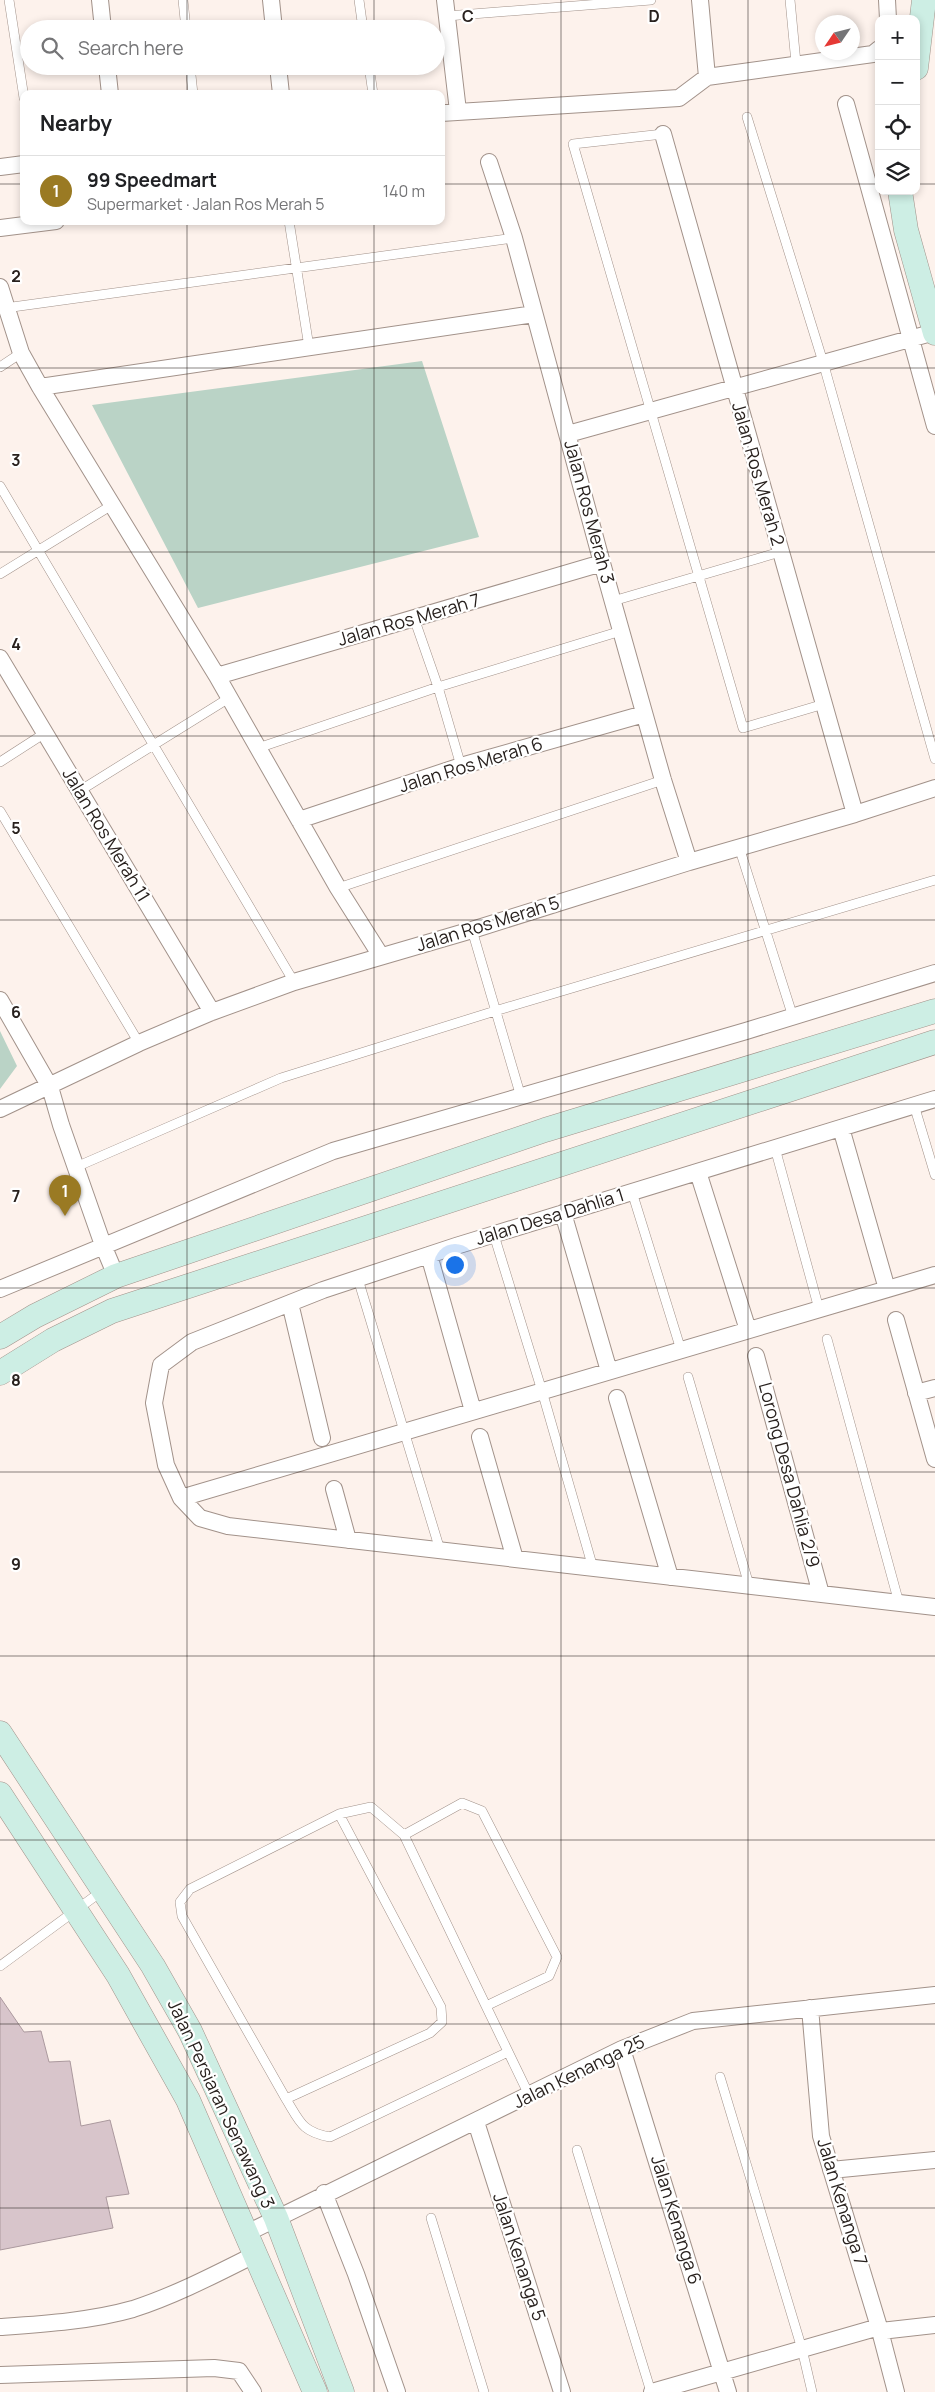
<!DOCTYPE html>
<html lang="en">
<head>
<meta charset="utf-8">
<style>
  :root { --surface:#fff; --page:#f2f2f2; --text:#202124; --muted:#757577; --line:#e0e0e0; --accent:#9a7a23 }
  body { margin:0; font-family:Manrope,sans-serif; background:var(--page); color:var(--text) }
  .controls { position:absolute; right:15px; top:15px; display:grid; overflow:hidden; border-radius:10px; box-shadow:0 2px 8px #0003 }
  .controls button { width:45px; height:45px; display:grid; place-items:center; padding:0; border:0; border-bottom:1px solid var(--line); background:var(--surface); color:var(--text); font:25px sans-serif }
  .compass { position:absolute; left:815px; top:15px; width:45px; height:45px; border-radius:50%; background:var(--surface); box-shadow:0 2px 8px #0003; rotate:235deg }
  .you { position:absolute; left:454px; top:1264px; width:18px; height:18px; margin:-12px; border:4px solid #fff; border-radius:50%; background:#1a73e8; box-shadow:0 0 0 8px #1a73e833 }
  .badge { display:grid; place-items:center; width:32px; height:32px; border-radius:50%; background:var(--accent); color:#fff; font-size:16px; font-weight:700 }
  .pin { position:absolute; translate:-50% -41px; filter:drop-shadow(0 1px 2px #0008) }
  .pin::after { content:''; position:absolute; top:26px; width:18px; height:15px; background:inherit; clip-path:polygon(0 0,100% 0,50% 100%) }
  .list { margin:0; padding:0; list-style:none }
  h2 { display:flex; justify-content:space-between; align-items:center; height:65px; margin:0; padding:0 20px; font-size:21px }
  h2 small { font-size:16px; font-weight:400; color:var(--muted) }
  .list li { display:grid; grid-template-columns:32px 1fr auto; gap:15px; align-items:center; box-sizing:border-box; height:70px; padding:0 20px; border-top:1px solid var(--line) }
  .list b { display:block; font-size:19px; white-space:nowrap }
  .list p { margin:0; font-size:16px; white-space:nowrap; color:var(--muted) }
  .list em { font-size:16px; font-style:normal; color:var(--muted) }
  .icon { flex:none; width:28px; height:28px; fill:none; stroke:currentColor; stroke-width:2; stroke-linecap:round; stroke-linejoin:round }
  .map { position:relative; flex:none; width:935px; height:2392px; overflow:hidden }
  .search { position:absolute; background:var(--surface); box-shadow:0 2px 8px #0003; left:20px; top:20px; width:425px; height:55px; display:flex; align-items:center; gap:12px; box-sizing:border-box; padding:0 18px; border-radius:28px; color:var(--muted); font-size:19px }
  .panel { position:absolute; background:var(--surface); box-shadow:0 2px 8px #0003; left:20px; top:90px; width:425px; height:135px; border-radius:10px }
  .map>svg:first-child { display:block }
</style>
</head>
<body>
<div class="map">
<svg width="935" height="2392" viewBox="0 0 935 2392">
  <rect width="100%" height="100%" fill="#fdf2ec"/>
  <!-- green -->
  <path fill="#bad3c6" d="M422,361L479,537L198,608L92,405Z
    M0,1031L17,1066L0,1089Z"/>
  <!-- building -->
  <path fill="#d8c5cb" stroke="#ab999e" d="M0,1997L24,2032L41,2031L49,2062L70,2061L81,2126L110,2120L129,2194L106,2197L113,2228L0,2250Z"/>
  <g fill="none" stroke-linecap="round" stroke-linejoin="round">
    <!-- lane casing -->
    <g stroke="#a2928a" stroke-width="10">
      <path id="lane" d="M9,0L24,98
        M183,0L186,29
        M359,0L363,29
        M790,0L796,63
        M447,16L651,0
        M190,66L193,94
        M369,66L373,94
        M747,117L823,362L935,759
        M663,134L573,144L743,728L824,704
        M289,221L309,347
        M5,308L514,238
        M0,367L21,353
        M0,486L294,982
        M0,574L112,505
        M613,601L780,552
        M414,618L438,687L461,766
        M258,748L438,687L621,631
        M0,762L45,733
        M81,790L229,698
        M0,811L139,1043
        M739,847L793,1017
        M338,888L663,780
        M472,930L521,1097
        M914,1105L935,1175
        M775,1148L819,1309
        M76,1167L281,1078L495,1011L935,880
        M632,1192L681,1350
        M494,1235L542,1391L593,1568
        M358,1279L440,1550
        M827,1339L899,1603
        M688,1377L749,1585
        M404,1835L462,1803L482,1811L557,1957L549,1976L486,2006L529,2095
        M0,1966L102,1891
        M486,2006L404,1835L371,1807L339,1814L190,1889L180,1902L182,1916L286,2099C300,2122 302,2132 330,2137L508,2052
        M720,2077L802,2349L812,2392
        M286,2099L430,2033L442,2022L441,2007L339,1814
        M577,2150L651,2392
        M431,2218L484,2392"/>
    </g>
    <!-- street casing -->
    <g stroke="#a2928a" stroke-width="18">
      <path id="street" d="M100,0L103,29
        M271,0L274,29
        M445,0L458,111
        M700,0L707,77
        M887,0L888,19
        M107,66L110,94
        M278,66L281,94
        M846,104L935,426
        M441,113L679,98L707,77L873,54L879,49
        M663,134L855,814
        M489,162L514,238L602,563L663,780L689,862
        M0,167L24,164
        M0,228L56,221
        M0,287L21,353L40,387L217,676L338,888L381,956
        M40,387L534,314
        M568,434L935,332
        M0,658L212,1012
        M217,676L602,563
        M299,820L461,766L644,714
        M0,1000L50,1087L61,1125L103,1245L116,1276
        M935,1099L456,1246L323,1290L192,1342L161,1365L154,1403L166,1465L181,1498L200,1518L228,1526L935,1607
        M0,1109L139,1043L212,1012L294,982L472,930L689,862L855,814L935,788
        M841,1128L887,1289
        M698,1172L748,1330
        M563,1213L609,1371
        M429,1255L473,1411
        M0,1289L333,1151L746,1031L935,973
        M290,1303L322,1438
        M896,1320L935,1459
        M756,1356L821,1594
        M916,1393L935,1388
        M617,1398L670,1577
        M480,1437L515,1559
        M334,1489L348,1540
        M181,1498L935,1275
        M810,2008L821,2136L879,2327L896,2392
        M622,2049L728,2392
        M476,2122L562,2392
        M831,2170L935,2160
        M324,2193L356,2274L397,2392
        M247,2233L622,2049L693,2021L935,1995
        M0,2327C43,2324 91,2321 133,2309C176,2295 216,2274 256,2254
        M881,2331L935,2325
        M0,2375L214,2368L239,2371L253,2392
        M652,2392L879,2327"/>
    </g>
    <!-- secondary casing -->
    <g stroke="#a2928a" stroke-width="25">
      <path id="secondary" d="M916,68L924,0
        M900,191L906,230L935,333
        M0,1337L35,1316L116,1276L545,1130L935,1011
        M0,1373L53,1340L112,1311L935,1042
        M0,1733L153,1966L190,2031L276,2218L342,2392
        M0,1794L118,1975L188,2100L315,2392"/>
    </g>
    <!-- lane -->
    <use href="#lane" stroke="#fff" stroke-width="9"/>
    <!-- street -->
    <use href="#street" stroke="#fff" stroke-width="16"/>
    <!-- secondary -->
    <use href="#secondary" stroke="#cdeee4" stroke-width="24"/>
  </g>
  <!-- grid -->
  <path fill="none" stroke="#28211e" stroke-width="1" stroke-opacity="0.55" d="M187,0V29M374,0V29M561,0V2392M748,0V2392M187,66V94M374,66V94M0,184H24M441,184H879M916,184H935M187,221V2392M374,221V2392M0,368H935M0,552H935M0,736H935M0,920H935M0,1104H935M0,1288H935M0,1472H935M0,1656H935M0,1840H935M0,2024H935M0,2208H935"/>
  <g text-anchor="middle" stroke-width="4.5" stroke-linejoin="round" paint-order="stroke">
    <!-- street labels -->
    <g font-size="18" fill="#28211e" stroke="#fff">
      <text transform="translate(758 474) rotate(74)" y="6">Jalan Ros Merah 2</text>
      <text transform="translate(589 512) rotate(75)" y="6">Jalan Ros Merah 3</text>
      <text transform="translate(409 620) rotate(-16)" y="6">Jalan Ros Merah 7</text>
      <text transform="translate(471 765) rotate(-17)" y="6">Jalan Ros Merah 6</text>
      <text transform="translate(106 835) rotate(59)" y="6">Jalan Ros Merah 11</text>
      <text transform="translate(488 924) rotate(-17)" y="6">Jalan Ros Merah 5</text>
      <text transform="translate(550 1217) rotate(-17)" y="6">Jalan Desa Dahlia 1</text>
      <text transform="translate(789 1475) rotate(75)" y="6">Lorong Desa Dahlia 2/9</text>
      <text transform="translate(579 2072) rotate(-26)" y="6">Jalan Kenanga 25</text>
      <text transform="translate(221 2104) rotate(65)" y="6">Jalan Persiaran Senawang 3</text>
      <text transform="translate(842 2202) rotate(73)" y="6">Jalan Kenanga 7</text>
      <text transform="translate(676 2220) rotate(73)" y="6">Jalan Kenanga 6</text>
      <text transform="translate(519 2257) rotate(72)" y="6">Jalan Kenanga 5</text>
    </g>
  </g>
  <g font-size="16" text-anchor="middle" font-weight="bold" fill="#28211e" stroke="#fff" stroke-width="4.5" stroke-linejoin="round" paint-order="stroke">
    <text x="468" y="22">C</text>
    <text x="654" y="22">D</text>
    <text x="16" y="282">2</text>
    <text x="16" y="466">3</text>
    <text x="16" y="650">4</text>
    <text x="16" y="834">5</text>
    <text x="16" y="1018">6</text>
    <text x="16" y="1202">7</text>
    <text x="16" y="1386">8</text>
    <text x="16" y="1570">9</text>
  </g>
</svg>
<div class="controls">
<button>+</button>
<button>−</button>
<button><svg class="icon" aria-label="locate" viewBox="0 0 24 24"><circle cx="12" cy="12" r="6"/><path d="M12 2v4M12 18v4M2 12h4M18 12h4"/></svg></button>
<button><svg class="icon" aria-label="layers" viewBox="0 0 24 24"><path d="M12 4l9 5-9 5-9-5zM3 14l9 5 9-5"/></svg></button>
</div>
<svg class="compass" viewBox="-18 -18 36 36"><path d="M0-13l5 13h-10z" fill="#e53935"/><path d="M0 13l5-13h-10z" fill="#757577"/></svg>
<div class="you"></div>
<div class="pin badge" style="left:65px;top:1216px">1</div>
<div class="search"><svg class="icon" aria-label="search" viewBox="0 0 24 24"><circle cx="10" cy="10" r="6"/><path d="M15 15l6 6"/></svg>Search here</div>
<section class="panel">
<h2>Nearby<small></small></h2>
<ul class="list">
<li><span class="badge">1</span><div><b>99 Speedmart</b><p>Supermarket · Jalan Ros Merah 5</p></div><em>140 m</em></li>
</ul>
</section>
</div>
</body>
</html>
